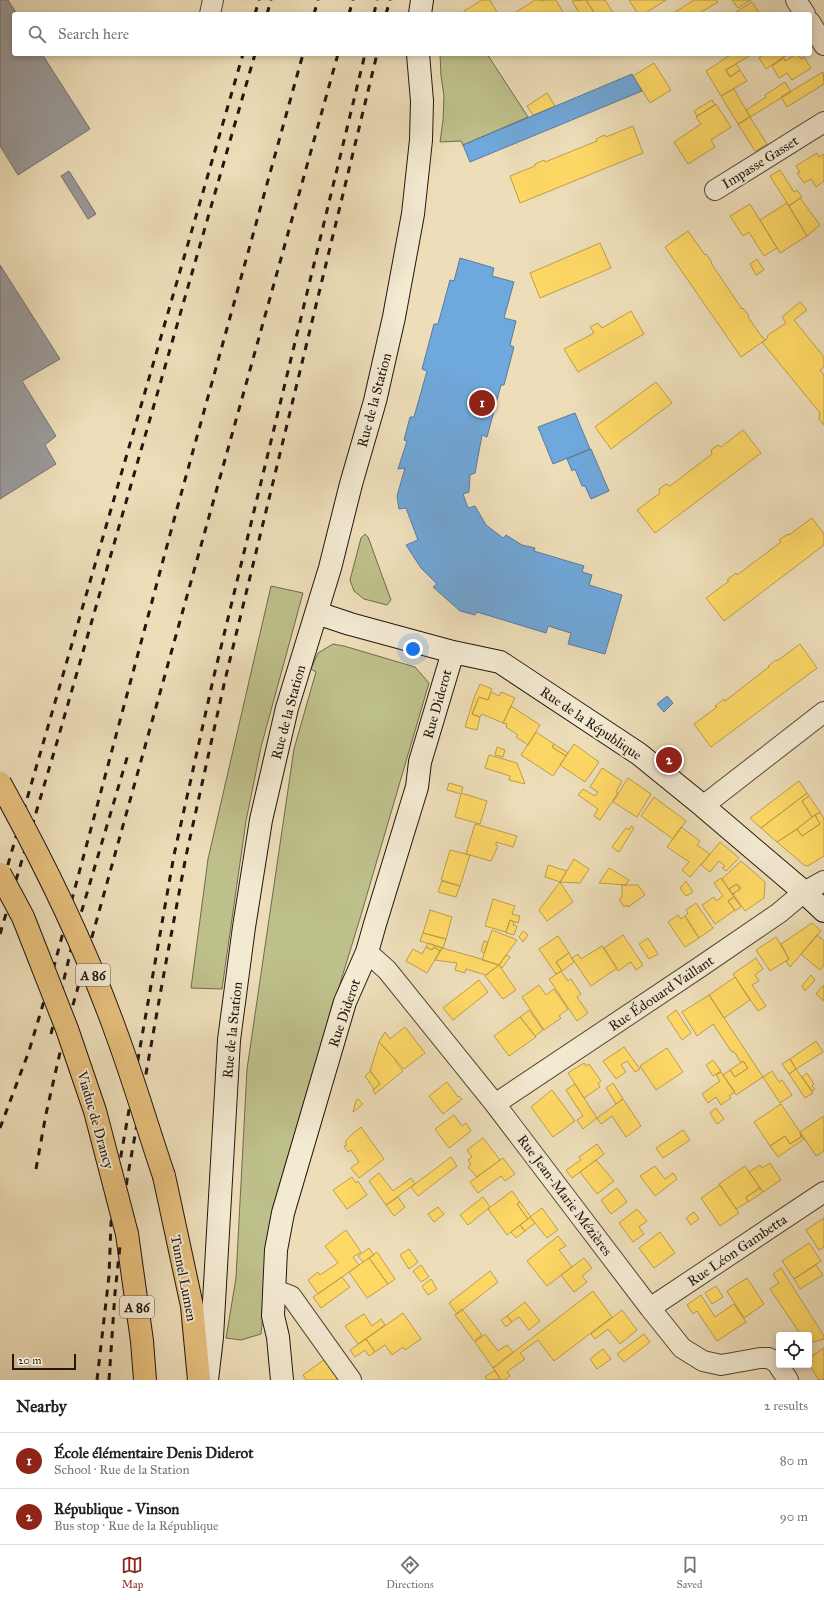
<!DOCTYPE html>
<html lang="en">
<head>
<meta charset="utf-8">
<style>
  :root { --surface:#fff; --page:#f2f2f2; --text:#222; --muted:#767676; --line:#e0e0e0; --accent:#8f2418 }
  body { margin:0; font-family:"IM FELL Great Primer",serif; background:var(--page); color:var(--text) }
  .controls { position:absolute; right:12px; bottom:12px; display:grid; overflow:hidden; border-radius:4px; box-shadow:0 2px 6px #0003 }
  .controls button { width:36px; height:36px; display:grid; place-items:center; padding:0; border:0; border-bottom:1px solid var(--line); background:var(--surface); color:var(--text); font:20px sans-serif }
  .scale { position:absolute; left:12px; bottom:10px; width:64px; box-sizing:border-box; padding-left:4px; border:2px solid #23150f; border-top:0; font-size:11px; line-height:14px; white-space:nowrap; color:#23150f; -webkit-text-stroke:3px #f3ead2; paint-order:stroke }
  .you { position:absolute; left:413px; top:649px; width:14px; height:14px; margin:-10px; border:3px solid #fff; border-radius:50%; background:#1a73e8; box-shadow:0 0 0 6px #1a73e833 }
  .badge { display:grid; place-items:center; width:26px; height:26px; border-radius:50%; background:var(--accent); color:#fff; font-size:13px; font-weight:700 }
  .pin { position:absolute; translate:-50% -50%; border:2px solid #fff; box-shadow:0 1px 4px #0006 }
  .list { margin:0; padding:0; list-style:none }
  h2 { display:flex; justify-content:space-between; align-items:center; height:52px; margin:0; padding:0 16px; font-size:17px }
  h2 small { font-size:13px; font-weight:400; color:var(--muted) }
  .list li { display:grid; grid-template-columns:26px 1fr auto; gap:12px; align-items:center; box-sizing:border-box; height:56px; padding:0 16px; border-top:1px solid var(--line) }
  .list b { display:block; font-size:15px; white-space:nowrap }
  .list p { margin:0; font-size:13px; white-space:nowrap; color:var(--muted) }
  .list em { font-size:13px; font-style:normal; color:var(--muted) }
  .icon { flex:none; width:22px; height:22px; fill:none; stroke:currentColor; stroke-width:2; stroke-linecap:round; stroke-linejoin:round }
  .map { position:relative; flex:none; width:824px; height:1380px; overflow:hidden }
  .search { position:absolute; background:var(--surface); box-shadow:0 2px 6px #0003; left:12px; right:12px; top:12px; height:44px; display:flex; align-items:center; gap:10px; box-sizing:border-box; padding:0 14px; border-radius:4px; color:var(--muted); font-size:15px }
  .sheet { height:164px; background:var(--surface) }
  nav { display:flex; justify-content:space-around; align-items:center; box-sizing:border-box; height:56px; border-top:1px solid var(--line); background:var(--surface); font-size:11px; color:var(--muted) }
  nav a { display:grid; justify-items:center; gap:2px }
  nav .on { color:var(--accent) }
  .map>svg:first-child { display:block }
</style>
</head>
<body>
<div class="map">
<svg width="824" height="1380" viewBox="0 0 824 1380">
  <rect width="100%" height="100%" fill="#eddeb9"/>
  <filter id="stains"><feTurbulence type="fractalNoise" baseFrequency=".005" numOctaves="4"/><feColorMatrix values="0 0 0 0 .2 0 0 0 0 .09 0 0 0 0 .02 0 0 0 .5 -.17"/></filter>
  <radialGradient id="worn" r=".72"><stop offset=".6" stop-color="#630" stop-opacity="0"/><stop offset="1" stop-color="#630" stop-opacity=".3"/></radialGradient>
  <!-- green -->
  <path fill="#bec08b" stroke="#706a4d" d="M440,54H487L528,117L463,145L461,141L440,142L443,120L444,96L441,76Z
    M365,534L368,537L391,600L387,605L364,599L354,591L350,580L361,538Z
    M271,586L303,593L261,747L246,821L222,989L191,988L208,859Z
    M333,644L344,646L415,667L429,683L361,915L306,1095L273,1210L261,1334L241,1340L226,1338L236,1278L247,1069L294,749L316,672L311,669L318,653Z"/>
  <!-- homes -->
  <path fill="#ffd966" stroke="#bd9e4c" d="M482,0H490L498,14H465L464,11Z
    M535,0H541L542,1L545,0H556L564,14H513Z
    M586,0L595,14H580L572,1Z
    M586,0H605L614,14H595Z
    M629,0H666L644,14H638Z
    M694,0H716L718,2L698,14H676L675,12Z
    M732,0H751L738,8Z
    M752,2L759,13L757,14H733Z
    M732,54H749V56L726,70L730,77L740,70L747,81L721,96L706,71Z
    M765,54H788L766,69L759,58Z
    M796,54H798L801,59L804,57L811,68L792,80L787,73L779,78L772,66L784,58L785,61Z
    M654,63L671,90L650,103L633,76Z
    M736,64L740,70L730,77L726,70Z
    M823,72L824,84L787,107L781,97Z
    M785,82L791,92L750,117L746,110L766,97L765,95Z
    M734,89L750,117L738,124L721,96Z
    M547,93L555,106L533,115L527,106Z
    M712,100L715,105L697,116L694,111Z
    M716,104L731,127L711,140L715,147L688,164L674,142L701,124L696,117Z
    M750,117L767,144L755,151L738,124Z
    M633,126L643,153L520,203L510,176L535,166V164L544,160L545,162L597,141L596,139L605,135L606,137Z
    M817,153L819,157L824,154V181L816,187L811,179L804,183L797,173L800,172L796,166Z
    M780,170L794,192L797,190L802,197L789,206L770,176Z
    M800,198L820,225L807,236L789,206Z
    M787,203L807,236L780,253L760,220Z
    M750,204L777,248L764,256L749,232L743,236L730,216Z
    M688,231L705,255L706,254L712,262L711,263L742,309L743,308L749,316L748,317L762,337H763L765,340L741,357L665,247Z
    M600,243L611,268L540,298L530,273Z
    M757,259L764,270L756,275L750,264Z
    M800,302L807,310L794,320L824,357V367L820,370L824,375V425L819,419L820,413L762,342L767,339L768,335L786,323L782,317Z
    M631,311L644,334L578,372L564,349L594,333L590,327L598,323L602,328Z
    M656,382L672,403L611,449L595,427Z
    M743,430L761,453L655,533L637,510L660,493L659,489L666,484L670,486L712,454L711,450L718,445L721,447Z
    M812,518L824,534V545L724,621L706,598L729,581L727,580L736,573L737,575L781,542L779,540L788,534L789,535Z
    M800,644L817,668L711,747L694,724L717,707L715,706L724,699L725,701L769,667L768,666L776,660L777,661Z
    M480,684L492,689L488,700L479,697L472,714L480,717L477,730L465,727L474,698Z
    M491,692L499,696L501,692L515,698L503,723L482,714L480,717L472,714L479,697L488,700Z
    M511,706L540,725L528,745L516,737L518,735L506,727L507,724L503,723Z
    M536,732L554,744L552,747L566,756L553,776L521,755Z
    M554,744L568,753L566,756L552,747Z
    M574,744L599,762L585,782L560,765Z
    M497,747L505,750L503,757L495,755Z
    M489,755L517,763L525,784L509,780L510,776L485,768Z
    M602,768L622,781L616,792L618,793L600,820L594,816L598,809L578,795L583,789L595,796L598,792L590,787Z
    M628,778L651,794L637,817L613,802Z
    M799,781L807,793L761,828L750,818Z
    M449,783L463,787L461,793L487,801L480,824L455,817L461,794L447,790Z
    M807,793L809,796L802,801L812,817L797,829L777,842L761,828Z
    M809,796L820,812L812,817L802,801Z
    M654,797L686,821L673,839L641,816Z
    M820,812L824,819V856L808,866L804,865L777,842L797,829L802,836L820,824L815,815Z
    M815,815L820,824L802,836L797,829Z
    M475,824L517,836L513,847L496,842V845L498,846L491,861L466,854Z
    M631,826L634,828L619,852L612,847L626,828L629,830Z
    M681,827L700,841L697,845L710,854L690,877L682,870L689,862L667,847Z
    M720,842L739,858L726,871L722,868L725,866L719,861L710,872L701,865Z
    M450,850L470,855L460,886L441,880Z
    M574,859L589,869L580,883L560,882Z
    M741,861L765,882L764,898L745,911L733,894L741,888L737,884L729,889L722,879Z
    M548,865L567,871L560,882L545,877Z
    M609,868L629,880L626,885L599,883Z
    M721,878L734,897L728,901L735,910L715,924L702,905L714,897L716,901L723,896L714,883Z
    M442,881L460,886L456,897L438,892Z
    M686,881L693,892L686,896L680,888Z
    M560,882L573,902L547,921L539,910Z
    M736,884L740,889L733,894L729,889Z
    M622,885H638L645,895L628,907L627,905L624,907L619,899L622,897Z
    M734,897L741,907L735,911L728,901Z
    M493,899L515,906L512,914L520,916L518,923L510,920L506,932L485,926Z
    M696,903L713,928L699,938L685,916L688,913L686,910Z
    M430,910L452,917L446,939L423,933Z
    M678,915L681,919L685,916L699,938L685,947L668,922Z
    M510,920L514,922L513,925L517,926L514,935L506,933Z
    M812,923L821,931L790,967L786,961L789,959L781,944Z
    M492,930L517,940L499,965L482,960Z
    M523,931L528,935L523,942L519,937Z
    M423,933L446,939L443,948L420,941Z
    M623,935L643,965L636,970L631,962L618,971L604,948Z
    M817,935L824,941V965L820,970L801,954Z
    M558,936L569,953L556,962L562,971L556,974L539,949Z
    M776,937L789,959L770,971L756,950Z
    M648,938L658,954L649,959L639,944Z
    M484,941L488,942L484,953L481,951Z
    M428,943L442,948L440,951L434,947L432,950L426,947Z
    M602,946L617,968L591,986L572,958L578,954L581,959Z
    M426,947L432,950L434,947L440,951L427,973L406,961L413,949L422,954Z
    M442,948L478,958L499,965L486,975L466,969L465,973L455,970L457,963L435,960Z
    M569,953L574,962L562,971L556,962Z
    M506,955L510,957L502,968L499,965Z
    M756,958L763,969L755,975L759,981L752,985L766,1006L758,1011L733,974Z
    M499,965L516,990L503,999L485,976Z
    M561,971L568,981L571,979L581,994L577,997L588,1013L577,1021L549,979Z
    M811,975L815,980L805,991L802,986Z
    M735,977L750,1000L724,1018L709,995Z
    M479,980L488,992L453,1020L443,1008Z
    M539,985L546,995L554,989L568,1009L559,1016L561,1018L544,1030L522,997Z
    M824,985V1001L816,994Z
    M709,995L763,1077L736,1095L723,1075L730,1070L735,1077L748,1068L743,1061L741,1063L735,1053L731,1051L713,1024L697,1036L682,1012Z
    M529,1010L543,1030L535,1036L520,1017Z
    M676,1010L691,1033L682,1040L667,1017Z
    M520,1017L536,1037L509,1056L494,1036Z
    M405,1027L425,1053L404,1069L379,1042L385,1032L390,1039Z
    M816,1041L823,1052L796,1069L790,1059Z
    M379,1042L396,1060L395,1061L403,1071L375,1094L373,1090L380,1084L370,1071Z
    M624,1047L640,1069L635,1072L627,1061L621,1065L626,1072L616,1079L603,1061Z
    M667,1048L683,1072L656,1090L640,1066Z
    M790,1059L796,1069L789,1074L782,1064Z
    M713,1060L721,1071L713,1076L706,1065Z
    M743,1061L748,1068L735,1077L730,1070Z
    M584,1063L586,1066L589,1064L601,1081L598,1083L600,1087L584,1098L568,1073Z
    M796,1069L813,1093L805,1098L789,1074Z
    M370,1071L380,1084L374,1089L365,1076Z
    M772,1071L779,1082L782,1080L792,1095L780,1103L763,1077Z
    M721,1072L735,1092L729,1096L731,1098L721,1105L716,1097L708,1103L702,1094L720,1081L716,1075Z
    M807,1073L814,1084L812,1086L815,1089L812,1091L802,1077Z
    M447,1082L458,1097L459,1096L462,1099L443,1114L429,1096Z
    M613,1083L623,1099L616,1104L606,1088Z
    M575,1084L597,1118L583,1129L577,1120L583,1116L566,1090Z
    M552,1090L575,1121L553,1137L531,1107Z
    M358,1099L363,1104L353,1112L356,1101Z
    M623,1099L641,1126L626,1137L612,1116L601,1124L597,1118Z
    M781,1104L800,1132L801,1137L790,1144L785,1136L770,1146L754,1122Z
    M716,1108L724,1119L717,1124L710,1113Z
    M454,1115L462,1126L466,1123L471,1131L449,1148L435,1129Z
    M824,1116V1151L816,1156L800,1132Z
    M361,1127L384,1159L359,1178L351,1168L359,1162L351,1150L348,1152L344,1146L347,1145L345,1142L351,1135Z
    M683,1130L690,1140L663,1158L656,1148Z
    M801,1135L804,1139L778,1157L770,1146L785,1136L790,1144L801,1137Z
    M483,1138L500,1160L477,1177L468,1167L471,1165L468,1160L472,1157L467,1150Z
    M597,1144L604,1154L572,1178L566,1170L581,1160L579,1157Z
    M451,1157L457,1166L418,1196L411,1187Z
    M503,1158L515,1174L505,1181L501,1176L478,1193L470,1182Z
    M596,1160L614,1181L597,1194L580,1172Z
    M770,1163L781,1180L763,1192L749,1172L760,1165L762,1168Z
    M655,1166L665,1179L673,1173L677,1179L655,1196L640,1176Z
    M745,1166L760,1188L746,1197L748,1202L736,1209L719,1184Z
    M379,1173L393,1191L411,1178L415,1184L386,1205L369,1181Z
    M352,1177L356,1183L358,1181L367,1195L347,1209L333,1190Z
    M720,1185L739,1213L720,1226L701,1198Z
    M617,1188L627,1202L611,1214L601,1200Z
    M760,1188L763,1192L748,1202L746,1197Z
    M512,1191L520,1202L517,1204L528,1219L507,1235L488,1209Z
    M398,1197L405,1207L394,1216L386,1205Z
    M483,1197L490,1207L468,1225L460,1215Z
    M520,1202L531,1217L528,1219L517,1204Z
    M438,1207L444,1214L434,1222L428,1214Z
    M542,1208L558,1230L547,1238L530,1217Z
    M637,1209L647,1221L639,1227L644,1234L633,1242L619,1223Z
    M694,1212L699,1219L691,1225L686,1218Z
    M530,1217L535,1223L525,1231L520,1225Z
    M824,1218V1247L819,1250L806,1230Z
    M520,1225L525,1231L516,1238L511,1232Z
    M346,1230L361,1252L353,1257L359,1265L318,1294L308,1280L318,1272L320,1275L338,1263L325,1246Z
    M660,1232L675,1253L654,1268L639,1248Z
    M558,1236L566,1246L559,1250L572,1267L547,1286L527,1261Z
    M809,1243L821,1261L794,1279L782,1261Z
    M369,1248L374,1255L363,1262L358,1256Z
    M409,1249L418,1262L409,1269L400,1255Z
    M377,1252L395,1279L388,1284L369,1258Z
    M369,1258L388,1284L367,1298L349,1272Z
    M584,1258L592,1268L582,1276L587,1282L574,1292L561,1275Z
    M421,1265L429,1277L421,1282L413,1271Z
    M816,1265L823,1275L800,1289L794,1279Z
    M781,1268L824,1336V1339L809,1343V1335H801L770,1289L779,1283L773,1274Z
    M490,1271L498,1282L457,1314L449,1303Z
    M342,1277L350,1287L321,1308L313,1297Z
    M747,1278L764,1304L744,1318L727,1291Z
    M431,1279L437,1289L428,1295L422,1286Z
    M716,1286L723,1297L712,1304L705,1293Z
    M593,1291L612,1317L554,1361L538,1340L520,1353L525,1359L507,1372L510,1376L505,1380H501L493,1368Z
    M701,1295L715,1317L734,1304L746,1322L717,1341L697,1311L693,1314L687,1305Z
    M525,1302L540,1321L529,1330L519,1317L512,1322L507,1316Z
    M462,1309L482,1335L474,1341L455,1315Z
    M622,1310L637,1330L620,1344L608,1329L595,1339L591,1334Z
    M403,1313L421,1339L405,1350L403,1347L392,1355L385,1345L375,1352L366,1339Z
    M364,1314L372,1326L381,1319L385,1325L358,1344L345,1326Z
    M507,1316L512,1322L506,1327L501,1320Z
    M485,1334L498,1351L507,1345L513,1352L493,1368L475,1342Z
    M644,1334L650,1342L624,1362L617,1354Z
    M366,1339L375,1352L369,1356L365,1350L355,1357L350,1350Z
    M824,1348V1380H819L809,1365V1358Z
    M603,1349L611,1359L597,1369L590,1359Z
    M325,1359L338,1378L335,1380H306L303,1375Z
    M495,1370L500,1379L487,1380L485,1377Z"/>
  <!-- schools -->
  <path fill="#6fa8dc" stroke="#587c9e" d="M632,74L642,91L470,162L463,145Z
    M460,258L494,268L492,276L514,282L504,318L516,321L510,345L514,347L504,385H501L487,437L482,435L475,473L470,475L469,492L463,494L468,508L475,506L486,525L503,538L506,535L522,545L535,548L534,551L584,566L582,572L592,575L589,585L622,595L605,654L568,644L571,633L548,626L546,633L477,612L475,615L460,611L433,587L437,584L421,568L406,545L418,540L406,508L399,509L397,496L405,468L398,469L407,441L404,440L410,417H414L427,371L422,369L434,324H438L450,280L454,281Z
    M575,413L590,449L553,464L538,427Z
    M591,449L609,491L591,499L585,486H582L575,469L572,471L567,459Z
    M667,696L673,703L664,712L657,704Z"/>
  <!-- industry -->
  <path fill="#999" stroke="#767170" d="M0,0H8L17,14H14V54H42L90,129L18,175L0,146Z
    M69,171L96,214L88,219L61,176Z
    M0,265L60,359L22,381L56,436L45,445L56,464L0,499Z"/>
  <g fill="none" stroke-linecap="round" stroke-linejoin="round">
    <!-- street casing -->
    <g stroke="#56473a" stroke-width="22">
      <path id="street" d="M796,0L805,14
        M210,14L213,0
        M810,22L824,45
        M715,190L824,122
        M703,806L824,712
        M367,952L387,970L495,1104L650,1308L682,1348L703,1361L721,1365L760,1358H769L777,1363L788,1380
        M495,1104L700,967L779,913L804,892L824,881
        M275,1290L291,1296L351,1380
        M650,1308L824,1192"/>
    </g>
    <!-- secondary casing -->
    <g stroke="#23150f" stroke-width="24">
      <path id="secondary" d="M420,14L422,0
        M317,613L350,624L453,652L500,662L639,754L703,806L804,892L824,911
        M207,1380L212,1337L229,1040L244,927L261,820L287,708L330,568L351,484L375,401L394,317L413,214L421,140L422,101L418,54
        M282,1380L278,1337L273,1316L276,1250L283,1213L345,1002L367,952L375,924L417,787L420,762L453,652"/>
    </g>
    <!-- highway casing -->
    <g stroke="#23150f" stroke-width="24">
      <path id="highway" d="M164,1176L192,1306L199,1380
        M127,1234L142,1341L145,1380"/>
    </g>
    <!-- street -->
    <use href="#street" stroke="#f3ead2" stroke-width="20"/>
    <!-- secondary -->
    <use href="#secondary" stroke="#f3ead2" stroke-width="22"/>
    <!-- highway -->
    <use href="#highway" stroke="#e6bf7c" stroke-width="22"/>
    <!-- rail -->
    <path stroke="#23150f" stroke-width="3" stroke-dasharray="7 7" stroke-linecap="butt" d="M255,14L259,0
      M267,14L271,0
      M314,14L318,0
      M349,14L353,0
      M374,14L377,0
      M386,14L390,0
      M0,892L243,54
      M0,934L57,742L255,54
      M51,1034L74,937L129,751
      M0,1128L29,1051L50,981L175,516L303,54
      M36,1169L46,1114L61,1048L338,54
      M97,1380L109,1276L111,1223L117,1178L174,855L213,680L365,54
      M109,1380L115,1293L127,1180L164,973L186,856L225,680L377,54"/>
    <!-- highway-bridge casing -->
    <g stroke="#23150f" stroke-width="24" stroke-linecap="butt">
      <path id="highway-bridge" d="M0,783C45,864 86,948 117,1035C134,1081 148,1129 164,1176
        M0,874L23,917L67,1029L95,1111L127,1234"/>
    </g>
    <!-- highway-bridge -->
    <use href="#highway-bridge" stroke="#e6bf7c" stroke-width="22"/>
  </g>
  <g text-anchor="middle" stroke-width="4" stroke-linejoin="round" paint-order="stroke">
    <!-- shield labels -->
    <g fill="#f3ead2" stroke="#61554a" stroke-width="1">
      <rect x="76" y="964" width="34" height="22" rx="3"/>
      <rect x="120" y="1296" width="34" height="22" rx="3"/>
    </g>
    <g font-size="13" font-weight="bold" fill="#23150f">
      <text x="93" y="980">A 86</text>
      <text x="137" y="1312">A 86</text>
    </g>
    <!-- street labels -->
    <g font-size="14" fill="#23150f" stroke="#f3ead2">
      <text transform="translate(760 162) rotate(-32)" y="5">Impasse Gasset</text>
      <text transform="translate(374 400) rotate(-75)" y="5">Rue de la Station</text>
      <text transform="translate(437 704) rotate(-74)" y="5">Rue Diderot</text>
      <text transform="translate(288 712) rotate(-75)" y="5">Rue de la Station</text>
      <text transform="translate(591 723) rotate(34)" y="5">Rue de la République</text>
      <text transform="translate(661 993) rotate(-34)" y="5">Rue Édouard Vaillant</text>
      <text transform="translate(344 1013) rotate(-71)" y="5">Rue Diderot</text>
      <text transform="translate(232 1030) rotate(-84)" y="5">Rue de la Station</text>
      <text transform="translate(96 1120) rotate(74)" y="5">Viaduc de Drancy</text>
      <text transform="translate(565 1195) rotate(53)" y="5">Rue Jean-Marie Mézières</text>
      <text transform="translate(737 1250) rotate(-34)" y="5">Rue Léon Gambetta</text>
      <text transform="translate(184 1278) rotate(79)" y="5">Tunnel Lumen</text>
    </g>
  </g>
  <rect width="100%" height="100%" filter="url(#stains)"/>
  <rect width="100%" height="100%" fill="url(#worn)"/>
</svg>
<div class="controls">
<button><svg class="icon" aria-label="locate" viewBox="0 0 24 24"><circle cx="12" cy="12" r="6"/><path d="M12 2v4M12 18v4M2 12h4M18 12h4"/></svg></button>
</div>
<div class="scale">20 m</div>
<div class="you"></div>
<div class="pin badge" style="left:482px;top:403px">1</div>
<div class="pin badge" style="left:669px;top:760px">2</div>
<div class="search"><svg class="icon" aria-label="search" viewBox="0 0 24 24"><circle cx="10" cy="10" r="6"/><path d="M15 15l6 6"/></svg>Search here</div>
</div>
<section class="sheet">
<h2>Nearby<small>2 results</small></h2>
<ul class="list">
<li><span class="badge">1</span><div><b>École élémentaire Denis Diderot</b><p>School · Rue de la Station</p></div><em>80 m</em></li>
<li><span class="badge">2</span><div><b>République - Vinson</b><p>Bus stop · Rue de la République</p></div><em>90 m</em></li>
</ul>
</section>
<nav>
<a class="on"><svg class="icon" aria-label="map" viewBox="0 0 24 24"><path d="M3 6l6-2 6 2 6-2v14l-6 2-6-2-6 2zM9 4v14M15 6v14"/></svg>Map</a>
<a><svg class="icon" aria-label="directions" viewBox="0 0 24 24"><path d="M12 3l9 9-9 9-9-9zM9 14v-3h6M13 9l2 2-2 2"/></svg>Directions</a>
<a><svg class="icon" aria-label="saved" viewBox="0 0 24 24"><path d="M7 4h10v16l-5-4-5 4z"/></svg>Saved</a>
</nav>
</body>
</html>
